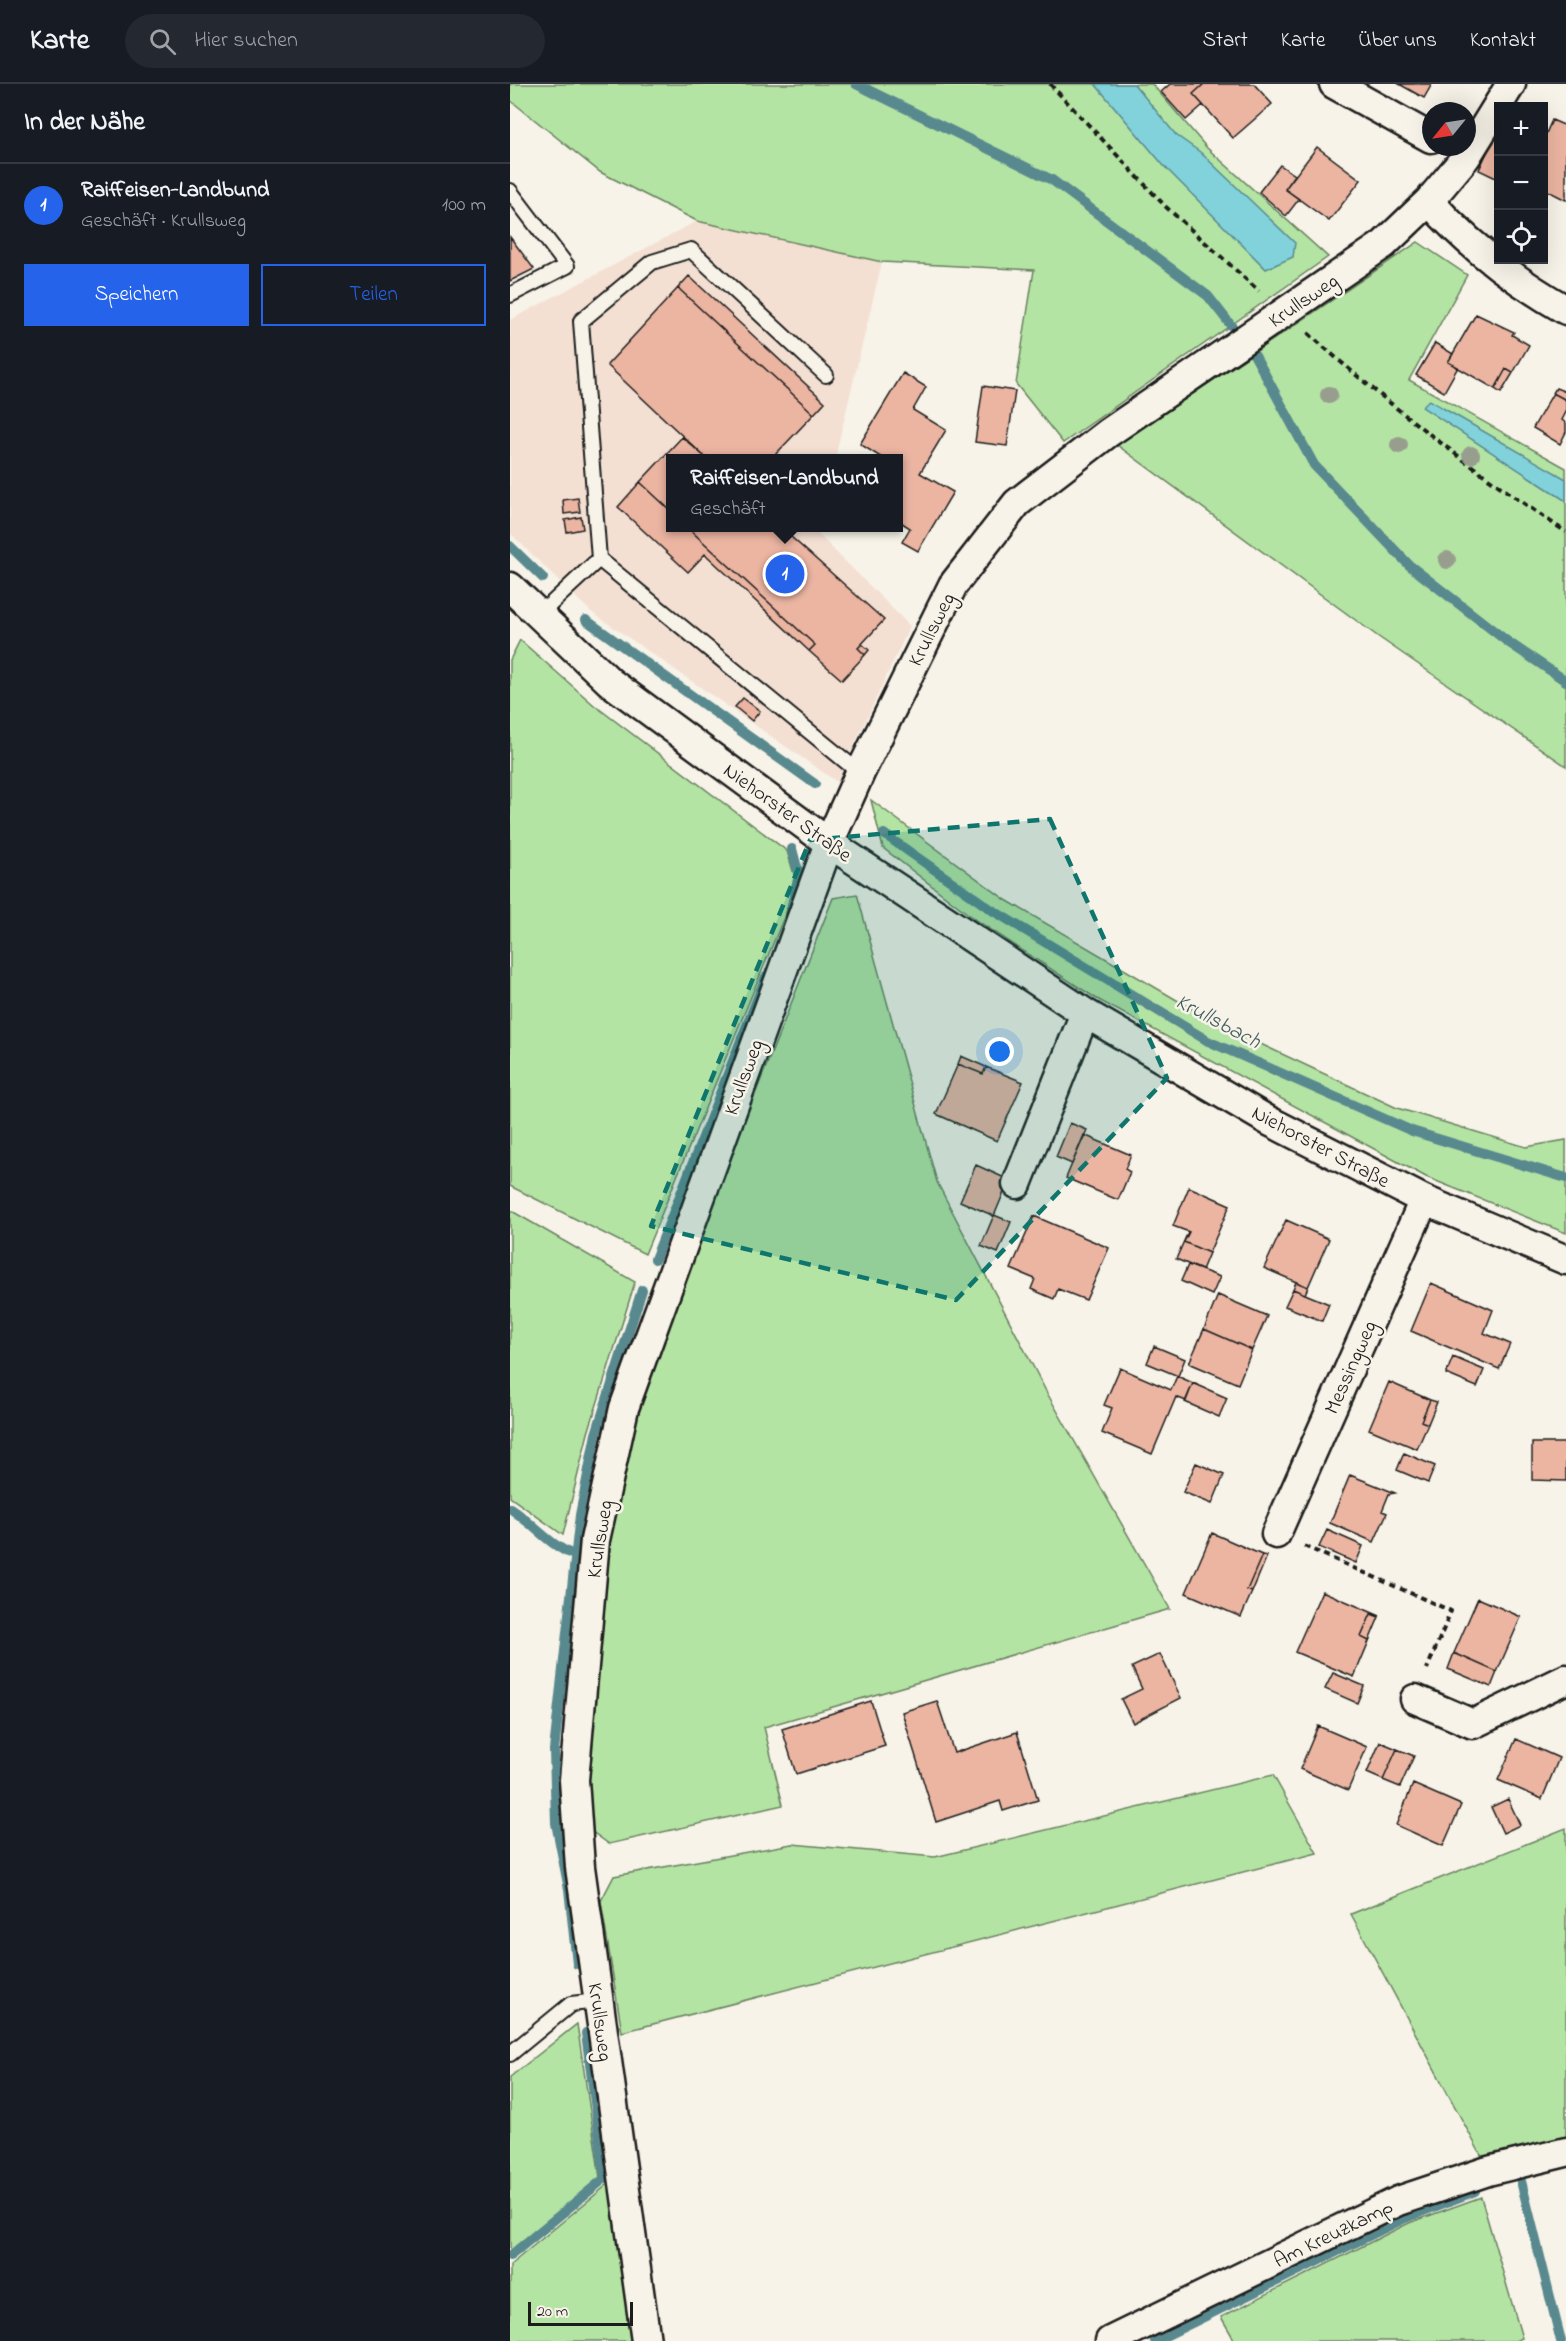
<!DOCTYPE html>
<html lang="de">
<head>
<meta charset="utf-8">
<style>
  :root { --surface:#171b24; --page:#242831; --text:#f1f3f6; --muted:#9ea1a6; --line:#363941; --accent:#2563eb }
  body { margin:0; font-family:"Indie Flower",sans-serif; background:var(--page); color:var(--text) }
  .controls { position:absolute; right:18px; top:18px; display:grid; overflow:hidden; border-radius:0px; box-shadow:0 6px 24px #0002 }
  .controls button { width:54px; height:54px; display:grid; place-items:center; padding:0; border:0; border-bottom:2px solid var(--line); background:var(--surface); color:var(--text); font:30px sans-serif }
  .compass { position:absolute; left:912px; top:18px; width:54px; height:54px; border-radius:50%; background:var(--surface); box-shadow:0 6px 24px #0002; rotate:240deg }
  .scale { position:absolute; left:18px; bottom:15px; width:105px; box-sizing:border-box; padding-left:6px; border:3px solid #1c1c1c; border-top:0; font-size:16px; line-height:21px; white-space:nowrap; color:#1c1c1c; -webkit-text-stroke:4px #f7f3e8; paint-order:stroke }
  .you { position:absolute; left:490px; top:968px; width:21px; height:21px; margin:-15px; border:4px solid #fff; border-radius:50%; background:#1a73e8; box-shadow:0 0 0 9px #1a73e833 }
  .badge { display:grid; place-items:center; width:39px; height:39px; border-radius:50%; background:var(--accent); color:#fff; font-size:20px; font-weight:700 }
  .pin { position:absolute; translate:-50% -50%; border:3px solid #fff; box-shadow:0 2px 6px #0006 }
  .popup { position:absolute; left:156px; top:370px; width:237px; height:78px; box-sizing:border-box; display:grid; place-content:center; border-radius:0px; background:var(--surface); filter:drop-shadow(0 2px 4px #0005); font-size:20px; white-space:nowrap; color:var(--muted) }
  .popup b { font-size:22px; color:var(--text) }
  .popup::after { content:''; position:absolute; left:50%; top:100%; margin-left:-12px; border:12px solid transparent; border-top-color:var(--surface) }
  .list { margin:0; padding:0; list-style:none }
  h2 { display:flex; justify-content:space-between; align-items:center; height:78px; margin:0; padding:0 24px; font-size:26px }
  h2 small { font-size:20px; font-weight:400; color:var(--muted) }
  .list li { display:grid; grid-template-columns:39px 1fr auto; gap:18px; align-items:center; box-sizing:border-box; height:84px; padding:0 24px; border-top:2px solid var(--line) }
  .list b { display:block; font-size:22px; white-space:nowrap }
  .list p { margin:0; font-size:20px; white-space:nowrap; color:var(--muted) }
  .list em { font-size:20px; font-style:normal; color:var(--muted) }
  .actions { display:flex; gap:12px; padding:18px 24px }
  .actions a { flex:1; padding:14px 0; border:2px solid var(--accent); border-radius:0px; text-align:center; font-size:21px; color:var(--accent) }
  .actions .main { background:var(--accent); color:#fff }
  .icon { flex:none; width:33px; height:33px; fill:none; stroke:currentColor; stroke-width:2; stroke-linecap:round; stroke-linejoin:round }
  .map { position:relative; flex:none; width:1056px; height:2257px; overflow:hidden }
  header { display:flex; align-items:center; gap:36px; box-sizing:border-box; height:84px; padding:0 30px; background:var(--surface); border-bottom:2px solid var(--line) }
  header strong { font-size:28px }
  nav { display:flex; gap:33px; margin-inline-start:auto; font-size:21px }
  .search { width:420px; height:54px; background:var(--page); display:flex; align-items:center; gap:15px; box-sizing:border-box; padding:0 21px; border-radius:33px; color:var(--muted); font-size:22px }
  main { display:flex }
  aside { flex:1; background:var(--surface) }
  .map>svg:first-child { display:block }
</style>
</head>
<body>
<header>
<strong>Karte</strong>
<div class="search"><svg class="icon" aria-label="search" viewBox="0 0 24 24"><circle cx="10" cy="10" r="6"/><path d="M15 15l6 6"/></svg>Hier suchen</div>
<nav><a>Start</a><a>Karte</a><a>Über uns</a><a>Kontakt</a></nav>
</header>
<main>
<aside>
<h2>In der Nähe<small></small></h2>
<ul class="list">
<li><span class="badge">1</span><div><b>Raiffeisen-Landbund</b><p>Geschäft · Krullsweg</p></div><em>100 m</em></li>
</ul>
<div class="actions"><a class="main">Speichern</a><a>Teilen</a></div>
</aside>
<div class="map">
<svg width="1056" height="2257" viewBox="0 0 1056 2257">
  <rect width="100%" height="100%" fill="#f7f3e8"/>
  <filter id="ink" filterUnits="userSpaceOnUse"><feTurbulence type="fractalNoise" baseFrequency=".0167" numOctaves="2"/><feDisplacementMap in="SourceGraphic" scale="12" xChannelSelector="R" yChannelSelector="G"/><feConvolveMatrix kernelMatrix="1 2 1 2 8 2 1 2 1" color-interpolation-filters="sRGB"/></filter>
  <g filter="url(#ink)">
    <!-- built -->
    <path fill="#f4e0d3" d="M187,137L372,178L325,374H161V444H302L400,542L327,698L80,527L0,449V236Z"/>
    <!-- green -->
    <path fill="#b4e4a3" stroke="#688060" stroke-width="1.5" d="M0,0H642L697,64L818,173L553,359L506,300L524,186L372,178L187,137L90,88L0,16Z
      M908,158L957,191L899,296L1056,384V682L870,554L607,361Z
      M10,556L84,621L277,767L285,794L279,821L135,1170L0,1102V576Z
      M361,716L496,816L706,939L887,1024L1016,1063L1056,1056V1149L916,1093L587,915L466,836L373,764Z
      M347,810L427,1098L537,1309L660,1525L254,1643L273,1721L99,1760L81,1747L79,1691L96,1459L127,1326L169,1202L323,814Z
      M0,1126L125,1198L78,1349L53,1451L0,1413Z
      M763,1691L807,1769L112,1948L91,1817L104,1792L282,1760L425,1773Z
      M1056,1744V2053L972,2073L841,1830Z
      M67,1940L90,2094L0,2167V1993Z
      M102,2097L125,2257H0V2181Z
      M971,2113L1012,2254L1005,2257H725L711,2233L899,2139Z"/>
    <!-- water -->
    <path fill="#81d2da" stroke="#59898e" stroke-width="1.5" d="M585,0H624L666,51L690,68L785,159L783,173L756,185L654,82Z
      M919,316L1056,395V417L912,323Z"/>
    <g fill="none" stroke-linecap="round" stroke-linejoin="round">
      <!-- stream -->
      <path stroke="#59898e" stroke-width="10" d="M346,0L542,96L698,212L745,272L804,381L899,481L998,558L1056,597
        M0,462L33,494
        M76,536L305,700
        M374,750L482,826L698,957L902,1047L1056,1094
        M281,825L289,791L282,765
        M145,1175L256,893
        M0,1424C22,1439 39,1461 64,1471
        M67,1880L59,1805L46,1739L44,1666L70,1431L86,1350L132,1206
        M1010,2093L1051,2257
        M0,2172L95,2094L76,1949
        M645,2257L895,2134L965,2107"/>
    </g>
    <!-- building -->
    <path fill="#ecb5a2" stroke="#1c1c1c" stroke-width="1.5" d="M660,0H694L683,10L693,21L676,36L651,8Z
      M694,0H744L762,20L723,54L683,10Z
      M889,0H922L914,14Z
      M1042,36L1056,42V116L1034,105V54Z
      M983,55L988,57V95L969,86Z
      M807,63L851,96L819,137L775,105Z
      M770,81L785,91L775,105L789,115L776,132L749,108Z
      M0,153L24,185L0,197Z
      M179,192L315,318L304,330L168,204Z
      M168,204L304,330L262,374H196L97,281Z
      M966,230L1004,248L1002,251L1019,261L1003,289L996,285L985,305L938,278Z
      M925,259L943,270L938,278L948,283L934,308L906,291Z
      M996,285L1003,289L991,309L985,305Z
      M393,289L416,303L403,326L436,346L410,389L443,408L408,467L392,458L400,444L389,437V374H372L350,360Z
      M473,302L505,307L497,362L465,358Z
      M1046,304L1056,308V316L1043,309Z
      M1043,309L1056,316V328L1052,336L1056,339V348L1050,360L1023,344Z
      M172,353L196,374H161V427L130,398Z
      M130,398L161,427V444H178L305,561L299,567L195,470L178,488L108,423Z
      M68,414L70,428L54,430L53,416Z
      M71,433L73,445L57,448L55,436Z
      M178,444H271L374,536L348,564L355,571L332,596L299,567L305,561Z
      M352,560L359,566L355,571L348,564Z
      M233,614L250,627L242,637L225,623Z
      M451,972L476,983L473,990L448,980Z
      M448,980L473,990L476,983L513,998L487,1057L426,1030Z
      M560,1039L577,1046L562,1080L546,1073Z
      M574,1051L621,1071L615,1085L620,1088L608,1116L556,1094Z
      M466,1081L499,1096L484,1132L450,1117Z
      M679,1103L720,1121L699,1169L674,1158L679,1148L663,1142Z
      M484,1131L501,1138L488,1169L471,1162Z
      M524,1132L599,1164L576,1216L548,1205L544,1215L521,1205L525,1195L501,1185Z
      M776,1136L819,1155L798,1203L754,1184Z
      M678,1148L674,1158L699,1169L692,1186L666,1175Z
      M678,1181L710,1193L702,1211L671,1197Z
      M786,1198L798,1203L795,1210L783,1205Z
      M921,1199L983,1226L974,1249L1000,1260L989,1285L901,1247Z
      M783,1205L819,1220L812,1237L775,1222Z
      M708,1211L757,1232L742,1266L694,1245Z
      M694,1245L742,1266L728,1300L679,1279Z
      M644,1262L675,1275L668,1292L637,1279Z
      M943,1273L974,1286L967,1303L936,1290Z
      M610,1284L661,1306L667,1292L683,1299L676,1317L666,1313L642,1370L592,1349L602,1324L594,1321Z
      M879,1298L920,1316L911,1337L918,1340L907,1365L859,1345Z
      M683,1299L717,1314L709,1333L675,1318Z
      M920,1316L927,1318L918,1340L911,1337Z
      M1022,1359H1056V1397L1022,1396Z
      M894,1369L925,1382L918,1399L887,1386Z
      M686,1379L714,1391L702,1420L673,1408Z
      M840,1391L885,1409L879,1410L872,1427L877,1429L864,1458L820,1439Z
      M817,1446L853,1462L846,1479L809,1463Z
      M702,1449L752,1471L737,1506L742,1508L731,1533L676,1509Z
      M752,1471L757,1472L742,1508L737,1506Z
      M812,1507L870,1532L861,1530L851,1553L859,1557L844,1593L785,1568Z
      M968,1514L1011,1533L987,1588L944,1569Z
      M861,1530L869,1533L859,1557L851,1553Z
      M944,1569L987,1588L981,1603L938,1585Z
      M650,1570L671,1614L623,1639L611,1615L632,1605L622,1583Z
      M823,1589L854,1602L847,1619L815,1605Z
      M361,1617L375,1662L286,1690L272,1645Z
      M427,1617L444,1669L507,1648L528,1716L493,1727L490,1717L426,1738L392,1628Z
      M808,1642L857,1663L838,1706L790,1685Z
      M1006,1655L1049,1674L1032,1715L988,1696Z
      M870,1658L887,1665L873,1696L857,1689Z
      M887,1665L904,1672L890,1703L873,1696Z
      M903,1700L951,1721L933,1762L886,1741Z
      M998,1715L1010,1741L993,1749L981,1723Z"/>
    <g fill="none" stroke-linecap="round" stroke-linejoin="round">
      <!-- service casing -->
      <g stroke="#1c1c1c" stroke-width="18">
        <path id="service" d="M0,107L57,182L0,211
          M89,475L71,237L142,178L181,166L316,291
          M29,531L89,475L350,689
          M0,1970L61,1920L88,1917"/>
      </g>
      <!-- minor casing -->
      <g stroke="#1c1c1c" stroke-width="33">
        <path id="minor" d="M824,0L921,54
          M919,117C959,162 1003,196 1056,226
          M0,503L100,598L319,759L575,929L759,1037L914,1116L1056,1176
          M507,1100L575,929
          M766,1450L914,1116
          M905,1615L963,1640L1056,1595
          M136,2257L70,1783L64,1696L85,1456L114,1324L319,759L350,689L443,501L507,419L598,349L874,160L919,117L956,73L1001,0
          M600,2257L888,2117L978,2087L1056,2068"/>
      </g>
      <!-- path -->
      <path stroke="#1c1c1c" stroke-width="4" stroke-dasharray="6 4.5" stroke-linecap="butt" d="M540,0L656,123L749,207
        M798,249C878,321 966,388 1056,448
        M794,1462L941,1527L917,1585"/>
      <!-- service -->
      <use href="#service" stroke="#f7f3e8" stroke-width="14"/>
      <!-- minor -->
      <use href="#minor" stroke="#f7f3e8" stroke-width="28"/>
    </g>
    <!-- trees -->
    <g fill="#989e8e">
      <circle cx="819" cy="311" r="9"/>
      <circle cx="889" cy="361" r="9"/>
      <circle cx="961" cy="371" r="9"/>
      <circle cx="937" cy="476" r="9"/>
    </g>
  </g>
  <!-- marked area -->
  <path fill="#0f766e" fill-opacity="0.2" stroke="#0f766e" stroke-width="4.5" stroke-dasharray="12 8" stroke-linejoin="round" d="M540,735L657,994L446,1216L141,1142L300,756Z"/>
  <g text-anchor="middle" stroke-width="5" stroke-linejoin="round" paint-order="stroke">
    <!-- street labels -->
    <g font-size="21" fill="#1c1c1c" stroke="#f7f3e8">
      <text transform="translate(793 216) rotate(-34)" y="7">Krullsweg</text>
      <text transform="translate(421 545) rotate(-63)" y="7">Krullsweg</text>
      <text transform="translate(278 728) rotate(36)" y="7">Niehorster Straße</text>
      <text transform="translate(233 993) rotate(-70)" y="7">Krullsweg</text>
      <text transform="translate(811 1062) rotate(28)" y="7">Niehorster Straße</text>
      <text transform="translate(840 1283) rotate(-66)" y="7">Messingweg</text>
      <text transform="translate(89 1455) rotate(-81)" y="7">Krullsweg</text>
      <text transform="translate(91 1938) rotate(82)" y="7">Krullsweg</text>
      <text transform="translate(823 2149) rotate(-26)" y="7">Am Kreuzkamp</text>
    </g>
    <!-- water labels -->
    <g font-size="22" font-style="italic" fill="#3f5c5e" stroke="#f7f3e8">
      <text transform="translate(709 936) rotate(28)" y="8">Krullsbach</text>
    </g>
  </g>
</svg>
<div class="controls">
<button>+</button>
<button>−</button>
<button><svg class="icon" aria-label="locate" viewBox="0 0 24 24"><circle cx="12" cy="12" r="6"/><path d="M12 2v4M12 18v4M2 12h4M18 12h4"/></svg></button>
</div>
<svg class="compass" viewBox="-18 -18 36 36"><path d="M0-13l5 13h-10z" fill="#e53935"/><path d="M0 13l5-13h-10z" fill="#9ea1a6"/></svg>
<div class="scale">20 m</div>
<div class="you"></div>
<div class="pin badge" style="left:275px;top:490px">1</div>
<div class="popup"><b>Raiffeisen-Landbund</b>Geschäft</div>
</div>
</main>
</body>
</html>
